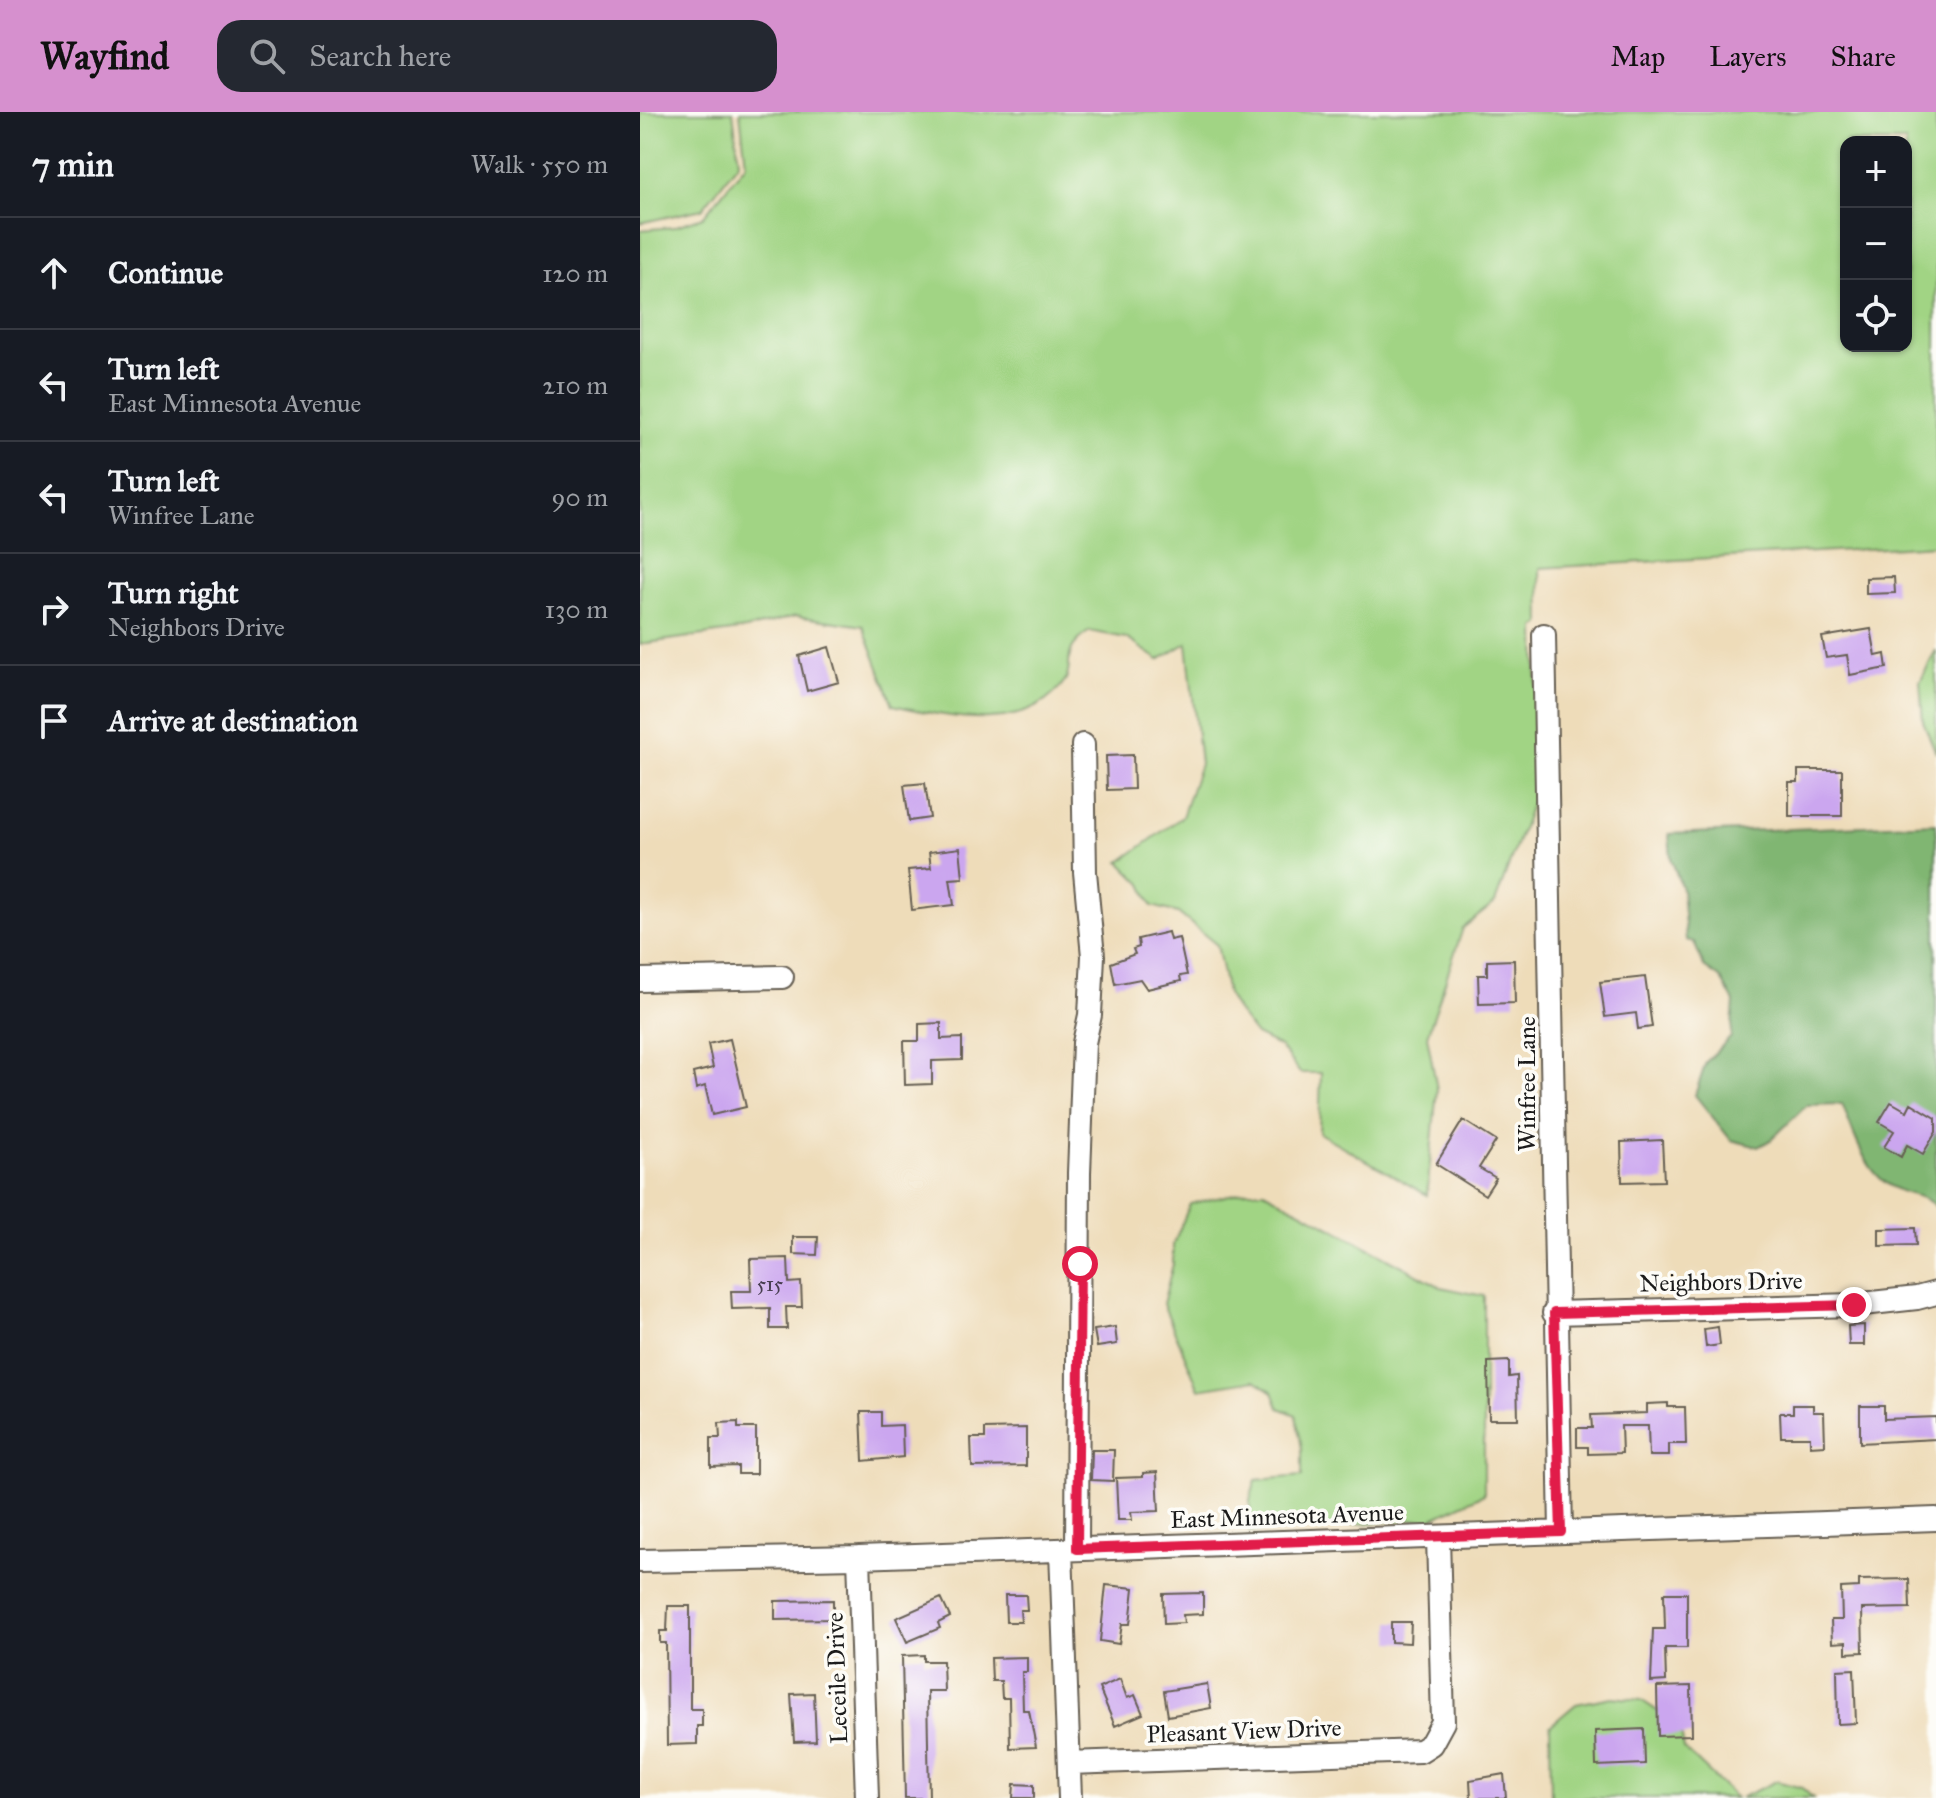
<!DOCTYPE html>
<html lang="en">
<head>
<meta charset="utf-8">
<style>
  :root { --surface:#171b24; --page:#242831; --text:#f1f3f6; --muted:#9ea1a6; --line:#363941; --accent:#d690ce }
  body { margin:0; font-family:"IM FELL Great Primer",serif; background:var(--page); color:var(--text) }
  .controls { position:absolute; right:24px; top:24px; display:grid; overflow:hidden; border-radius:16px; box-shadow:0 2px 6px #0004 }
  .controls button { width:72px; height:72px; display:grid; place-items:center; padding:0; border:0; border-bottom:2px solid var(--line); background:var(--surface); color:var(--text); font:40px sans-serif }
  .stop { position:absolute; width:24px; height:24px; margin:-18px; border:6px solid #e11d48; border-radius:50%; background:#fff }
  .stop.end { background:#e11d48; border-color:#fff; box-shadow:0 2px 8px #0008 }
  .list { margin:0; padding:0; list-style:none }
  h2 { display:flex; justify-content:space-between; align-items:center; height:104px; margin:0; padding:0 32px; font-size:34px }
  h2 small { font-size:26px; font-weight:400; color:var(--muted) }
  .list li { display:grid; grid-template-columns:52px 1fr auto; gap:24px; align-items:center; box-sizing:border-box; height:112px; padding:0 32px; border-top:2px solid var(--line) }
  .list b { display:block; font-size:30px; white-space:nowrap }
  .list p { margin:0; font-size:26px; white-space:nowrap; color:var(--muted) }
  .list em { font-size:26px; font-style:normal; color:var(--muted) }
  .icon { flex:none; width:44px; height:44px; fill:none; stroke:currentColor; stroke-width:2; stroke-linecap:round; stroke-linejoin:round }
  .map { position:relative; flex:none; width:1296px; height:1686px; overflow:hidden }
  header { display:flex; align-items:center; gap:48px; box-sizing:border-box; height:112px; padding:0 40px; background:var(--accent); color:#111 }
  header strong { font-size:38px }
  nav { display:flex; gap:44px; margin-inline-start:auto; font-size:28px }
  .search { width:560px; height:72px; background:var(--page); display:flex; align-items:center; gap:20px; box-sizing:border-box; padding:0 28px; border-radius:24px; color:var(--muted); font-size:30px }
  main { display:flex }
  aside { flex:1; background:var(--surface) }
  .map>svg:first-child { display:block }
</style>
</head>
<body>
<header>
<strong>Wayfind</strong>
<div class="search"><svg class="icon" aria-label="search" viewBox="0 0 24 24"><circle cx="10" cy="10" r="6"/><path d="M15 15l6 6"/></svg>Search here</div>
<nav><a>Map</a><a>Layers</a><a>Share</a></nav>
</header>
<main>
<aside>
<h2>7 min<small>Walk · 550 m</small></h2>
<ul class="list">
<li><svg class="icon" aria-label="ahead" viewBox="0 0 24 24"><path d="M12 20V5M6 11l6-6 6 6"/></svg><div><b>Continue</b></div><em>120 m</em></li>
<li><svg class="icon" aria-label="left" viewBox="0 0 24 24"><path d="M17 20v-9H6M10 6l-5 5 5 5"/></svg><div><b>Turn left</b><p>East Minnesota Avenue</p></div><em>210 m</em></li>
<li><svg class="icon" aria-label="left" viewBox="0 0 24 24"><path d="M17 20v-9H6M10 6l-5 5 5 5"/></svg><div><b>Turn left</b><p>Winfree Lane</p></div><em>90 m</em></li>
<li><svg class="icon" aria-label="right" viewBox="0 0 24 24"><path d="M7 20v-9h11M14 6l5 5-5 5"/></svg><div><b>Turn right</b><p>Neighbors Drive</p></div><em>130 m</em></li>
<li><svg class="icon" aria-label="arrive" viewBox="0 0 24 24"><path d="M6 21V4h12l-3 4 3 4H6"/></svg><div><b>Arrive at destination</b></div></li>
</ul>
</aside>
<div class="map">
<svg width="1296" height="1686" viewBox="0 0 1296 1686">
  <rect width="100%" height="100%" fill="#fdfcf7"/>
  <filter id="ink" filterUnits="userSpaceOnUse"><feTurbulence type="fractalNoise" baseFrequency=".0125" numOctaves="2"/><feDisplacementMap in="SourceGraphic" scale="16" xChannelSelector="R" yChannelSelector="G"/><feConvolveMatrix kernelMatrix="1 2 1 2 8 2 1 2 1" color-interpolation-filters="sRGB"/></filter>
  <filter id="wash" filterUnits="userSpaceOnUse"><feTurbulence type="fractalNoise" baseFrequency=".006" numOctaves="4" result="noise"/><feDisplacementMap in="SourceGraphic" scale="32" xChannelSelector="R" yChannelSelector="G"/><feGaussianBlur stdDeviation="1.8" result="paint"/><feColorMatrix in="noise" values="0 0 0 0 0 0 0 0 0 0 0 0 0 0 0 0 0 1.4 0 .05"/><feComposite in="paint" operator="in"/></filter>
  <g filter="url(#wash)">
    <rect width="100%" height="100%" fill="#eedcb9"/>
    <!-- green -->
    <path fill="#a1d484" stroke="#5e7850" stroke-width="2" fill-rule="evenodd" d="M0,0H93L99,50L62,97L0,111Z
      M100,0H1296V433L900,456L901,512L896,515L898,674L855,791L823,816L787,924L797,977L787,1083L679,1021L681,961H660L640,935L616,923L597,899L587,882L577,833L538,801L512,794L502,772L480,750L542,705L560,652L547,531L519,548L486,526L449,519C444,524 435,530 432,537C427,546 431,558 426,567C389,625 309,605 253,593L223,514L156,504L106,517L0,532V118L33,115L63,105L106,52ZM1206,30H1266V234H1206Z
      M1296,538V641L1283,609L1280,570Z
      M607,1079H624L801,1175L844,1184V1382L791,1407L609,1420L610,1388L616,1368L662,1364V1337L656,1303L639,1296L633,1280L615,1268L559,1277L523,1192L533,1152V1133L550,1092Z
      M972,1585L1001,1588L1040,1614L1044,1637L1096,1686H911L910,1614L936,1592Z
      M1136,1669L1162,1676L1173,1686H1100Z"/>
    <!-- forest -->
    <path fill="#80b672" stroke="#4e6947" stroke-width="2" d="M1296,711V1095C1283,1082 1272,1085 1256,1077C1225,1063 1214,1022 1202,992L1167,993L1131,1028L1118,1035L1091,1028L1055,983L1066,950L1091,925L1094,890L1081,867L1064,855L1054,830L1046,828L1042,777L1031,746L1029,722Z"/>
    <g id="blocks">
      <!-- building -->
      <path fill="#cba6ef" d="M1254,465L1255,481L1226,482V466Z
        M1231,517L1236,544L1245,542L1247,556L1210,563L1207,543L1186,546L1182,525Z
        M189,535L199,570L167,579L159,544Z
        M493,643L494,677L467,678L466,644Z
        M1158,658H1202V704H1149V670H1158Z
        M285,671L290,706L269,709L264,673Z
        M320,736L323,766L310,767L314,793L272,798L268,758L291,756L289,740Z
        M528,820L530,828L539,826L547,863L540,864L541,869L507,877L500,867L475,872L471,851L495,842L493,837L499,835L498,827Z
        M874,848L875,891L839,892L838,863H847V849Z
        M1005,865L1012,915L998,917L996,901L965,905L960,870Z
        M301,911V927L322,926V948L292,949V972L265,973L264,929H279V912Z
        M90,927L106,995L72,1003L65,974L56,977L53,961L73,956L68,932Z
        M1251,990L1267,999L1271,991L1296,1006V1020L1283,1042L1267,1033L1261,1045L1244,1035L1254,1019L1239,1010Z
        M823,1008L856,1029L839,1056L856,1066L845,1083L796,1052Z
        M1022,1028L1024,1069L982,1070L981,1030Z
        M1275,1116L1276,1133L1239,1134V1117Z
        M153,1125H178L177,1143L153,1142Z
        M148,1146L149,1171L161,1170L162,1195H146L147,1217H130V1196L92,1197L91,1179H111L110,1147Z
        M1224,1213V1233H1209L1208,1214Z
        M475,1215L477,1232L457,1235L454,1218Z
        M1078,1215L1080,1233L1066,1235L1064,1217Z
        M869,1249V1265L877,1264L878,1307H849L848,1250Z
        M1028,1291V1295H1045L1046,1332H1029V1344H1009L1008,1314H981L982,1341L948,1342V1335H937V1316H952L951,1303L1007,1301V1292Z
        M1153,1293H1173V1300H1184L1185,1333L1170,1334V1325H1141L1140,1301H1153Z
        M1220,1294H1244V1307L1296,1305V1327L1220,1331Z
        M221,1300H241V1314L262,1313L263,1345L223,1349Z
        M98,1310V1316H116V1362H98V1354L71,1355V1326H80L79,1311Z
        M386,1316V1354L332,1355L331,1326H345V1317Z
        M452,1338H474L473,1369L451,1368Z
        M517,1360L519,1399L491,1400L492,1408H478L476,1366L503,1365V1361Z
        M1269,1467L1270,1496L1222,1497L1223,1540L1206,1541V1530L1192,1531L1191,1508H1202L1201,1476L1219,1475V1468Z
        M466,1473L494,1476L490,1512H482L479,1532L460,1529Z
        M563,1481V1502L543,1503L544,1511L524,1512L523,1482Z
        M1024,1481H1047V1536H1025L1026,1569L1011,1570L1013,1517H1025Z
        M365,1483H386L387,1498H380L381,1510H366Z
        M301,1486L310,1505L298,1511L300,1516L267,1530L256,1506Z
        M193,1488V1507L135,1508V1489Z
        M28,1494H50V1597H62V1614H57V1632L27,1633L26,1531H20V1519H27Z
        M751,1510H771L770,1531L751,1530Z
        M284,1543V1549H303L304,1579H287L289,1686H265L262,1544Z
        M387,1545V1560H382L383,1598H389L396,1635L370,1636L369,1586H362L361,1569H352L351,1546Z
        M1214,1557L1216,1611L1198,1612L1197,1558Z
        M480,1567L487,1586L495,1583L503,1602L475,1614L459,1576Z
        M567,1572L571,1596L528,1604L524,1579Z
        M1051,1574L1052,1623L1018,1624L1017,1575Z
        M174,1581L176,1629L154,1630L151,1582Z
        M1004,1617L1005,1652L956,1654L955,1619Z
        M864,1662L866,1686H831L830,1668Z
        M374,1672L394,1673V1686H373Z"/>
    </g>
  </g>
  <g filter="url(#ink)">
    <use href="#blocks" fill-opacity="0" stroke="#665f53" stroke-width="2"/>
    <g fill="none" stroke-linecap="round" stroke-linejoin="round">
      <!-- minor casing -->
      <g stroke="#665f53" stroke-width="26">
        <path id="minor" d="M904,523L921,1420
          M0,868L142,865
          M914,1201L1214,1193L1277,1186L1296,1181
          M437,1437L439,1061L444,931L450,903L453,844L445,760L443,633
          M421,1438L430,1686
          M219,1445L227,1686
          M0,1449L219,1445L1296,1407
          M429,1651L780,1639L791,1632L803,1610L798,1425"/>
      </g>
      <!-- minor -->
      <use href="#minor" stroke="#fff" stroke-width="22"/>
    </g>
  </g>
  <g fill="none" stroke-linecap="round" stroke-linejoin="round" filter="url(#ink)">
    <!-- route -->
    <path stroke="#e11d48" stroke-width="10" d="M440,1152L437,1437L921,1420L914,1201L1214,1193"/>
  </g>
  <g text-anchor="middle" stroke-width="7" stroke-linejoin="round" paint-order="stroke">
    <!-- number labels -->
    <g font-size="20" fill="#483e51">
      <text x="130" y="1179">515</text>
    </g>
    <!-- street labels -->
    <g font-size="24" fill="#1c1c1c" stroke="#fdfcf7">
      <text transform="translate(887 972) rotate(-90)" y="8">Winfree Lane</text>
      <text transform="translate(1081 1170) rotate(-1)" y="8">Neighbors Drive</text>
      <text transform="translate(647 1404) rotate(-2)" y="8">East Minnesota Avenue</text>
      <text transform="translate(197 1566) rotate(-92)" y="8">Leceile Drive</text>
      <text transform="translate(604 1619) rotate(-2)" y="8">Pleasant View Drive</text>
    </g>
  </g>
</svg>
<div class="controls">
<button>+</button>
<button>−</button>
<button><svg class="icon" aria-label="locate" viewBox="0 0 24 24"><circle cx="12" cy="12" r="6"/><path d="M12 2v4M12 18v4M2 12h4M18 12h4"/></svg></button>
</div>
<div class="stop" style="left:440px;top:1152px"></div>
<div class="stop end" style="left:1214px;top:1193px"></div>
</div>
</main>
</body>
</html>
